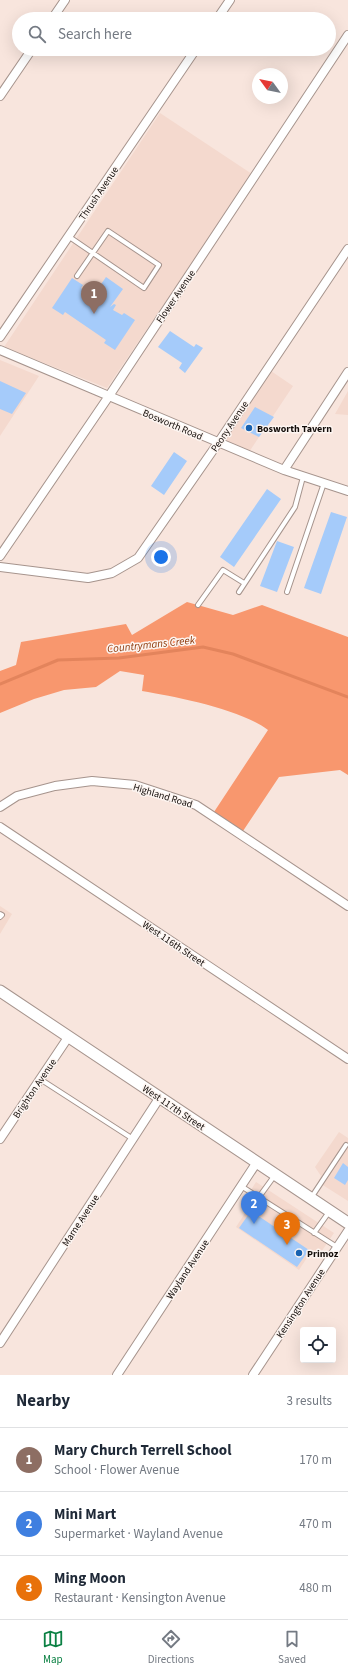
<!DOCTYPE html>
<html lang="en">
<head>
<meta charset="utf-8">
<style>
  :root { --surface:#fff; --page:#f6f6f7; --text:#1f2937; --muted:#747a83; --line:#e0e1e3; --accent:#0b8043 }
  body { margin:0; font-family:"Source Sans 3",sans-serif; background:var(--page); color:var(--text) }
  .controls { position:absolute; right:12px; bottom:12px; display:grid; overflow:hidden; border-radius:4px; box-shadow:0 4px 16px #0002 }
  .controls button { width:36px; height:36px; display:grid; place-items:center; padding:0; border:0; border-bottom:1px solid var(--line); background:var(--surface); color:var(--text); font:20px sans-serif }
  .compass { position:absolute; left:252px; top:68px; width:36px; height:36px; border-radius:50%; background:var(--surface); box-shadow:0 4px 16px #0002; rotate:303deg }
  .you { position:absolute; left:161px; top:557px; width:14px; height:14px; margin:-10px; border:3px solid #fff; border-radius:50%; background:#1a73e8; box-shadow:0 0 0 6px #1a73e833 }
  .badge { display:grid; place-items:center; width:26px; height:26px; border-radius:50%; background:var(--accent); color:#fff; font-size:13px; font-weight:700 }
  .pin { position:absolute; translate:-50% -33px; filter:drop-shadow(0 1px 2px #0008) }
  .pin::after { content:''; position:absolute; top:21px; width:14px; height:12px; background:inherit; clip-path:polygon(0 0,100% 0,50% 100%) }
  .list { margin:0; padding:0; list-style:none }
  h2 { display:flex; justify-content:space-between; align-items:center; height:52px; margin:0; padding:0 16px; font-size:17px }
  h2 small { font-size:13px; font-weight:400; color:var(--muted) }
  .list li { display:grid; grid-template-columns:26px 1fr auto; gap:12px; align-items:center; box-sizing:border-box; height:64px; padding:0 16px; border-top:1px solid var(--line) }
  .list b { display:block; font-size:15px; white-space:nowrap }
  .list p { margin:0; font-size:13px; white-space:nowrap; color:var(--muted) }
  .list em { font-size:13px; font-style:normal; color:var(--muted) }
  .icon { flex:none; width:22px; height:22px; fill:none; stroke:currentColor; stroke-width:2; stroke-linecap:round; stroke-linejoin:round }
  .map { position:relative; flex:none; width:348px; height:1375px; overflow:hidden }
  .search { position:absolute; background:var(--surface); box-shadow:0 4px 16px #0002; left:12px; right:12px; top:12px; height:44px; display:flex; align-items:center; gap:10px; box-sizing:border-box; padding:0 14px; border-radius:22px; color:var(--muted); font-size:15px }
  .sheet { height:244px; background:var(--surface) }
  nav { display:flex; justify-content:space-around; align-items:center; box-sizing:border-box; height:56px; border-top:1px solid var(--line); background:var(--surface); font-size:11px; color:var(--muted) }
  nav a { display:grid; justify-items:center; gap:2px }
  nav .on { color:var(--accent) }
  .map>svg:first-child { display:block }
</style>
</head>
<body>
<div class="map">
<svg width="348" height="1375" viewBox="0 0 348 1375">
  <rect width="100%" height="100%" fill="#f8e5dd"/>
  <!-- built -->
  <path fill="#f4d9ce" d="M160,113L252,174L107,388L4,347Z
    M0,360L39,376L0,436Z
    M271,371L293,386L249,452L223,441Z
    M348,391V415L335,414Z
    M0,906L12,914L0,934Z
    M339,1132L348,1138V1201L318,1182L321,1176L315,1167Z
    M256,1182L334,1233L319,1255L312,1250L299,1270L236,1227L249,1207L242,1204Z"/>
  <!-- forest -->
  <path fill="#f8976e" d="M187,602L233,615L262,605L348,637V775L340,770L279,777L243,831L214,812L268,730C240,709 177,697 142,691L144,675L120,671L96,687L64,690L34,699L0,713V671L16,665L21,642L126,624L132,635Z"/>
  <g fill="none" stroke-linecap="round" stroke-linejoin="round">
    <!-- stream -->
    <path stroke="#e3845c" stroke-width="3" d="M0,684L58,660L119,658L203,647L233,654L348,697"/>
  </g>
  <!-- building -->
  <path fill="#a5cbfa" d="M106,277L123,289L110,307L114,304L116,305L113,310L122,315L124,313L135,320L115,350L104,343L106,340L65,312L63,315L52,308L72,278L83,285L81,288L93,296Z
    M170,331L194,347L196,344L203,348L185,373L179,368L182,363L158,347Z
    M0,381L26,393L12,414L0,409Z
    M255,407L274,417L259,437L241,428Z
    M174,452L187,461L164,495L151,486Z
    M267,489L281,499L234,567L220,557Z
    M331,512L347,517L321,594L304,588Z
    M277,541L294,547L277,592L260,586Z
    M343,1163L348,1167V1180L345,1185L334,1178Z
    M251,1211L309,1250L297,1267L239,1228Z"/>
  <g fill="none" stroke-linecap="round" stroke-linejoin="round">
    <!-- lane casing -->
    <g stroke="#a6948d" stroke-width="6">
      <path id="lane" d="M68,236L144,288L159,265L108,231L77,276
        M239,592L295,507L303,477
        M287,592L324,483
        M198,605L223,570L244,583
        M0,914L2,915L0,917
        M40,1079L133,1139
        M241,1186L337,1247
        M259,1197L275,1175
        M311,1198L346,1145
        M314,1233L329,1212"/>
    </g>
    <!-- street casing -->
    <g stroke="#a6948d" stroke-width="10">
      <path id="street" d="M52,19L65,0
        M217,19L230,0
        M0,96L32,49
        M0,337L196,49
        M0,350L284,470L348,491
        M284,470L348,372
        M0,556L109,396L348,35
        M0,567L88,578L112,573L138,558L218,443L348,249
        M0,807L17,796L55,786L92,781L135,785L196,805L348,906
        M0,827L348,1059
        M0,1139L69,1036
        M0,1343L160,1097
        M117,1375L257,1162
        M253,1375L348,1231"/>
    </g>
    <!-- secondary casing -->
    <g stroke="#a6948d" stroke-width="13">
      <path id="secondary" d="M0,991L348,1223"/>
    </g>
    <!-- lane -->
    <use href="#lane" stroke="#fff" stroke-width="4"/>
    <!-- street -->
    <use href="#street" stroke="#fff" stroke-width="8"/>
    <!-- secondary -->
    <use href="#secondary" stroke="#fff" stroke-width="11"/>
  </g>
  <!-- markers -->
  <g fill="#1761b0" stroke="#fdf5f1" stroke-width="1.5">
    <circle cx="249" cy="428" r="4"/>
    <circle cx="299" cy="1253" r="4"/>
  </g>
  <g text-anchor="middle" stroke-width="3" stroke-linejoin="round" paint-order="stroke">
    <!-- street labels -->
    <g font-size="10" fill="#130d0a" stroke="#fdf5f1">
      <text transform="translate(98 193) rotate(-56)" y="4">Thrush Avenue</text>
      <text transform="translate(175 296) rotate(-56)" y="4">Flower Avenue</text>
      <text transform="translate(173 424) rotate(23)" y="4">Bosworth Road</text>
      <text transform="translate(229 426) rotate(-56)" y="4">Peony Avenue</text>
      <text transform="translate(163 795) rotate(17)" y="4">Highland Road</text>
      <text transform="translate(174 943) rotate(34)" y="4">West 116th Street</text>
      <text transform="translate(34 1088) rotate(-56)" y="4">Brighton Avenue</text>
      <text transform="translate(174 1107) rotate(34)" y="4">West 117th Street</text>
      <text transform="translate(80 1220) rotate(-57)" y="4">Marne Avenue</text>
      <text transform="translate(187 1269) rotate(-57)" y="4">Wayland Avenue</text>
      <text transform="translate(300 1303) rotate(-57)" y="4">Kensington Avenue</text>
    </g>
    <!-- poi labels -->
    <g font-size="10" font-weight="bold" fill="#130d0a" stroke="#fdf5f1" text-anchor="start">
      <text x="257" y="432">Bosworth Tavern</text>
      <text x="307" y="1257">Primoz</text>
    </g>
    <!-- water labels -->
    <g font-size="11" font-style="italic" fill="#8e390b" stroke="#fdf5f1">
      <text transform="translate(151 644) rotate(-6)" y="4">Countrymans Creek</text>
    </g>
  </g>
</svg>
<div class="controls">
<button><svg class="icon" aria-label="locate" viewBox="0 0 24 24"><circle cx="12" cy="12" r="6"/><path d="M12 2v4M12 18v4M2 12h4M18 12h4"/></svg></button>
</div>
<svg class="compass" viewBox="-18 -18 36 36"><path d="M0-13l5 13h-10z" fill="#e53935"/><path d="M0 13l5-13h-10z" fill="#747a83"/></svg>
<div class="you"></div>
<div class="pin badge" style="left:94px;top:314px;background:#8d6e63">1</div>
<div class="pin badge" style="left:254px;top:1224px;background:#3f7fe0">2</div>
<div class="pin badge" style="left:287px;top:1245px;background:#e8710a">3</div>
<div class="search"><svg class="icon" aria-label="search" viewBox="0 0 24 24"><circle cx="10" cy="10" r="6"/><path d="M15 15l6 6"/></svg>Search here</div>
</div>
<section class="sheet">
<h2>Nearby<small>3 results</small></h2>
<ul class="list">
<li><span class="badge" style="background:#8d6e63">1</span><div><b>Mary Church Terrell School</b><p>School · Flower Avenue</p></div><em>170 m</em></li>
<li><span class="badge" style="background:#3f7fe0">2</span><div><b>Mini Mart</b><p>Supermarket · Wayland Avenue</p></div><em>470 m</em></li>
<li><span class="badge" style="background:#e8710a">3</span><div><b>Ming Moon</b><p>Restaurant · Kensington Avenue</p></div><em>480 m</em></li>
</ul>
</section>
<nav>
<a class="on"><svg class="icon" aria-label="map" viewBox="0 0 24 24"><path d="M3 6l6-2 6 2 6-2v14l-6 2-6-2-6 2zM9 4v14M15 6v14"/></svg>Map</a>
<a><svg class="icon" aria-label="directions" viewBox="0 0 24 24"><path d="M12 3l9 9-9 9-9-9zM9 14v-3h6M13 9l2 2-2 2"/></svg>Directions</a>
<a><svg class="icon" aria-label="saved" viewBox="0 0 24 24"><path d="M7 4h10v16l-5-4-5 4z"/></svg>Saved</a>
</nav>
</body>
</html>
